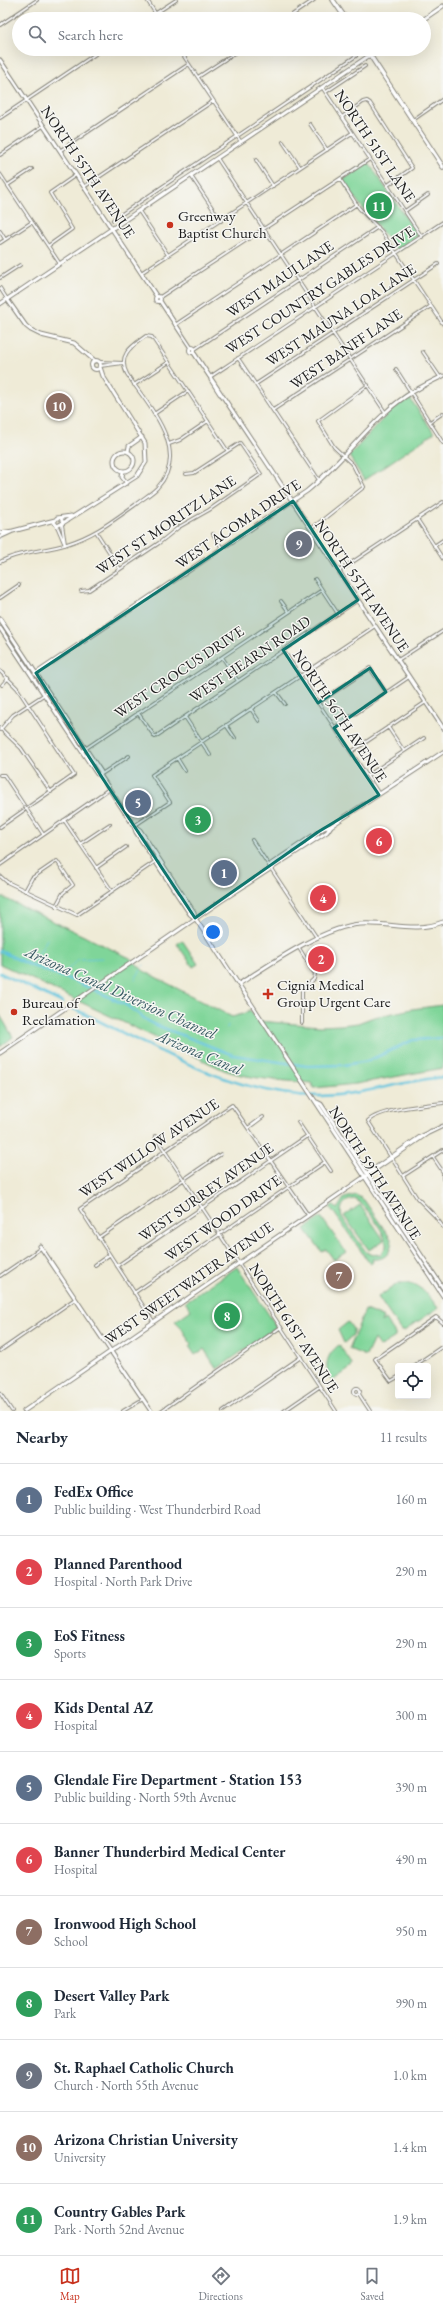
<!DOCTYPE html>
<html lang="en">
<head>
<meta charset="utf-8">
<style>
  :root { --surface:#fff; --page:#f2f2f3; --text:#1f2937; --muted:#747a83; --line:#e0e1e3; --accent:#c8321e }
  body { margin:0; font-family:"EB Garamond",serif; background:var(--page); color:var(--text) }
  .controls { position:absolute; right:12px; bottom:12px; display:grid; overflow:hidden; border-radius:4px; box-shadow:0 4px 16px #0002 }
  .controls button { width:36px; height:36px; display:grid; place-items:center; padding:0; border:0; border-bottom:1px solid var(--line); background:var(--surface); color:var(--text); font:20px sans-serif }
  .you { position:absolute; left:213px; top:932px; width:14px; height:14px; margin:-10px; border:3px solid #fff; border-radius:50%; background:#1a73e8; box-shadow:0 0 0 6px #1a73e833 }
  .badge { display:grid; place-items:center; width:26px; height:26px; border-radius:50%; background:var(--accent); color:#fff; font-size:13px; font-weight:700 }
  .pin { position:absolute; translate:-50% -50%; border:2px solid #fff; box-shadow:0 1px 4px #0006 }
  .list { margin:0; padding:0; list-style:none }
  h2 { display:flex; justify-content:space-between; align-items:center; height:52px; margin:0; padding:0 16px; font-size:17px }
  h2 small { font-size:13px; font-weight:400; color:var(--muted) }
  .list li { display:grid; grid-template-columns:26px 1fr auto; gap:12px; align-items:center; box-sizing:border-box; height:72px; padding:0 16px; border-top:1px solid var(--line) }
  .list b { display:block; font-size:15px; white-space:nowrap }
  .list p { margin:0; font-size:13px; white-space:nowrap; color:var(--muted) }
  .list em { font-size:13px; font-style:normal; color:var(--muted) }
  .icon { flex:none; width:22px; height:22px; fill:none; stroke:currentColor; stroke-width:2; stroke-linecap:round; stroke-linejoin:round }
  .map { position:relative; flex:none; width:443px; height:1411px; overflow:hidden }
  .search { position:absolute; background:var(--surface); box-shadow:0 4px 16px #0002; left:12px; right:12px; top:12px; height:44px; display:flex; align-items:center; gap:10px; box-sizing:border-box; padding:0 14px; border-radius:22px; color:var(--muted); font-size:15px }
  .sheet { height:844px; background:var(--surface) }
  nav { display:flex; justify-content:space-around; align-items:center; box-sizing:border-box; height:56px; border-top:1px solid var(--line); background:var(--surface); font-size:11px; color:var(--muted) }
  nav a { display:grid; justify-items:center; gap:2px }
  nav .on { color:var(--accent) }
  .map>svg:first-child { display:block }
</style>
</head>
<body>
<div class="map">
<svg width="443" height="1411" viewBox="0 0 443 1411">
  <rect width="100%" height="100%" fill="#f6f6f2"/>
  <filter id="ink" filterUnits="userSpaceOnUse"><feTurbulence type="fractalNoise" baseFrequency=".025" numOctaves="2"/><feDisplacementMap in="SourceGraphic" scale="8" xChannelSelector="R" yChannelSelector="G"/><feConvolveMatrix kernelMatrix="1 2 1 2 8 2 1 2 1" color-interpolation-filters="sRGB"/></filter>
  <filter id="wash" filterUnits="userSpaceOnUse"><feTurbulence type="fractalNoise" baseFrequency=".012" numOctaves="4" result="noise"/><feDisplacementMap in="SourceGraphic" scale="16" xChannelSelector="R" yChannelSelector="G"/><feGaussianBlur stdDeviation="0.9" result="paint"/><feColorMatrix in="noise" values="0 0 0 0 0 0 0 0 0 0 0 0 0 0 0 0 0 1.4 0 .05"/><feComposite in="paint" operator="in"/></filter>
  <g filter="url(#wash)">
    <rect width="100%" height="100%" fill="#efebd7"/>
    <!-- green -->
    <path fill="#7fd599" stroke="#4e785a" fill-rule="evenodd" d="M368,162L418,235L399,250L396,249C378,226 358,205 343,180Z
      M409,397L434,433L364,480L349,456L389,412Z
      M0,896L130,958L144,971L232,1017L243,1014L250,1010L258,1021L320,1026L341,1025L358,1023L374,1017L412,1009L443,1005V1068L356,1084L314,1088L311,1083C281,1080 253,1080 224,1070L0,964Z
      M182,940L198,964L193,967L177,944Z
      M0,1015L13,1037L0,1047Z
      M356,1195L364,1200L391,1239C393,1252 384,1261 372,1259L373,1262L370,1264L330,1207L333,1205L337,1209L344,1198ZM354,1199C364,1202 389,1237 386,1247L381,1254L372,1255L366,1252L342,1217C339,1207 344,1200 354,1199Z
      M360,1205L384,1240L369,1250L344,1216Z
      M321,1217L346,1252L334,1260L326,1249L322,1252L305,1229Z
      M237,1267L277,1327L217,1369L204,1349L195,1355L189,1346L191,1344L181,1327L175,1321L191,1310L185,1302Z
      M399,1283C419,1282 427,1293 438,1308L404,1331H401L378,1297Z
      M365,1310L383,1317L381,1322L385,1319L395,1334V1337L380,1347L374,1339L366,1356L349,1349Z
      M348,1322L353,1329V1335L344,1343L338,1330Z
      M339,1345L352,1364L351,1368L332,1381C323,1367 326,1355 339,1345Z"/>
    <g fill="none" stroke-linecap="round" stroke-linejoin="round">
      <!-- stream -->
      <path stroke="#60c4dd" stroke-width="1" d="M81,959L103,958
        M32,966L47,939
        M143,966L144,965
        M60,977L79,959
        M135,979L141,970
        M227,1028L228,1025"/>
      <!-- canal -->
      <path stroke="#60c4dd" stroke-width="2.5" d="M0,951L32,966L77,982L107,996L126,1005L151,1023L233,1055L307,1066L344,1065L368,1061L413,1040L443,1038
        M0,973L63,1003
        M72,1008C149,1044 233,1097 321,1096C363,1095 402,1081 443,1077"/>
    </g>
  </g>
  <g filter="url(#ink)">
    <g fill="none" stroke-linecap="round" stroke-linejoin="round">
      <!-- minor casing -->
      <g stroke="#86847a" stroke-width="4">
        <path id="minor" d="M147,0L159,19
          M147,19L176,0
          M286,19L314,0
          M0,25L37,0
          M179,49L241,142
          M198,77L241,49
          M322,87L422,237
          M326,92L365,66
          M342,117L363,102L367,101L370,103L412,168L388,185
          M0,118L103,49
          M413,120L443,99
          M310,124L327,150
          M283,142L300,167
          M61,150L189,64
          M0,155L43,126
          M217,158L385,412
          M256,160L273,186
          M0,174L60,264
          M191,176L221,221
          M340,179L359,208L382,232L443,324
          M8,185L32,169
          M84,187L213,101
          M139,211L168,255
          M405,211L428,195
          M113,220L356,56
          M0,231L5,239
          M0,243L32,222
          M48,246L72,229L50,193L76,175
          M141,273L352,133
          M0,278L20,265
          M0,288L7,299
          M160,297L370,159
          M175,325L357,204
          M195,349L378,227
          M423,352L440,377
          M238,358L319,480
          M99,362L123,363
          M100,366L123,363
          M396,369L443,443
          M210,377L443,222
          M256,384L438,264
          M134,385L169,362
          M273,410L431,306
          M154,414L188,391
          M430,422L443,413
          M169,444L180,440L208,421
          M417,519L443,559
          M62,525L65,544
          M57,526L65,545
          M311,529L364,487L353,465L334,447L318,421L368,385
          M97,533L120,569
          M213,534L222,548
          M434,546L443,540
          M0,562C20,551 46,551 67,544C95,535 111,522 135,505C142,499 150,495 157,488C192,451 148,406 127,374C117,355 132,346 146,336L152,337L227,450
          M339,571L443,502
          M315,579L338,614
          M81,591L89,590L159,543L179,527L209,510L261,474L240,443L194,473L186,474
          M0,598L19,585
          M281,601L289,612
          M283,650L379,794
          M222,657L238,681
          M398,660L443,631
          M0,671L17,688L74,775L0,827
          M2,685L8,678
          M276,692L285,704
          M318,703L370,668L386,692
          M251,709L259,721
          M138,713L155,737L358,600
          M185,717L210,755
          M226,725L235,738
          M388,727L404,751
          M0,728L21,748L51,792
          M334,728L409,677
          M0,730L13,715L48,692
          M82,751L322,590
          M351,752L426,702
          M177,758L185,771
          M0,775H4L43,834
          M100,775L129,756
          M367,776L424,738
          M64,820L112,891
          M134,826L170,802L152,775L375,626
          M252,840L317,938
          M80,844L110,824
          M0,865L109,789
          M96,868L126,847
          M0,876L7,882L77,915L159,859
          M25,891L32,878L57,861L73,885L63,893L56,906
          M299,948L315,974L314,979L302,990V1023
          M443,1103C425,1105 380,1109 368,1121L417,1198L435,1216L443,1227
          M298,1122L331,1171
          M248,1128L263,1117
          M155,1136L336,1411
          M433,1157L443,1172
          M443,1175V1179
          M403,1176L443,1150
          M98,1238L221,1154
          M95,1265L109,1255
          M117,1266L307,1136
          M0,1276L41,1248
          M134,1293L325,1162
          M153,1321L80,1209L232,1105L308,1215
          M0,1351L75,1299
          M414,1366L443,1346
          M398,1377L391,1381L375,1359L436,1317L443,1323
          M354 1391a3 3 0 1 1 6 0a3 3 0 1 1-6 0Z
          M0,1393L12,1411
          M359,1394L370,1411
          M123,1411L143,1399
          M161,1411L281,1327
          M223,1411L301,1357
          M284,1411L319,1387"/>
      </g>
      <!-- tertiary casing -->
      <g stroke="#86847a" stroke-width="5">
        <path id="tertiary" d="M0,60L157,297
          M155.5 299a2.5 2.5 0 1 1 5 0a2.5 2.5 0 1 1-5 0Z
          M7,299L26,326L31,330L41,335L74,343L95,361
          M160,301L191,348
          M189.5 350a2.5 2.5 0 1 1 5 0a2.5 2.5 0 1 1-5 0Z
          M194,353L443,728
          M91.5 365a4.5 4.5 0 1 1 9 0a4.5 4.5 0 1 1-9 0Z
          M211,380L220,394
          M255,445L261,455
          M114 461a10 10 0 1 1 20 0a10 10 0 1 1-20 0Z
          M128,452L129,446L142,437
          M123,471L122,477L127,483
          M61,518L63,523L57,526L54,522L57,518L71,516
          M63,523L137,476L146,462L145,443L103,376L100,367
          M0,533L13,531
          M0,537L13,531L55,520
          M35,674L307,491C337,467 358,437 386,412C403,396 422,386 443,376
          M239,984C270,964 325,926 361,924C389,922 415,933 443,922
          M368,1173L420,1137L443,1126
          M40,1246L151,1411
          M24,1411L431,1131"/>
      </g>
      <!-- secondary casing -->
      <g stroke="#86847a" stroke-width="5">
        <path id="secondary" d="M424,19L443,6
          M0,304L379,49
          M0,619L101,772L100,775
          M0,628L97,774L100,775L134,826L140,830L194,912L195,918
          M134,826L136,832L190,914L195,918L443,1296
          M307,843L318,833
          M270,867L271,864L324,828L331,826L443,752
          M0,1053L221,901L327,832L331,826
          M317,1102L321,1104L443,1288"/>
      </g>
      <!-- primary casing -->
      <g stroke="#86847a" stroke-width="5.5">
        <path id="primary" d="M333,0L346,19
          M366,49L443,167"/>
      </g>
      <!-- minor -->
      <use href="#minor" stroke="#fff" stroke-width="2"/>
      <!-- tertiary -->
      <use href="#tertiary" stroke="#fff" stroke-width="3"/>
      <!-- secondary -->
      <use href="#secondary" stroke="#fff" stroke-width="3"/>
      <!-- primary -->
      <use href="#primary" stroke="#fff" stroke-width="3.5"/>
    </g>
  </g>
  <!-- marked area -->
  <path fill="#0f766e" fill-opacity="0.2" stroke="#0f766e" stroke-width="3" stroke-linejoin="round" d="M293,501L358,600L283,650L318,703L370,668L386,692L334,728L379,795L318,832L195,918L103,779L36,673Z"/>
  <!-- markers -->
  <g fill="#c8321e" stroke="#f6f6f2" stroke-width="1.5">
    <circle cx="170" cy="225" r="4"/>
    <path d="M266 988h4v4h4v4h-4v4h-4v-4h-4v-4h4z"/>
    <circle cx="14" cy="1012" r="4"/>
  </g>
  <g text-anchor="middle" stroke-width="3" stroke-linejoin="round" paint-order="stroke">
    <!-- street labels -->
    <g font-size="15" fill="#1c1c1c" stroke="#f6f6f2">
      <text transform="translate(375 146) rotate(56)" y="5">NORTH 51ST LANE</text>
      <text transform="translate(88 172) rotate(56)" y="5">NORTH 55TH AVENUE</text>
      <text transform="translate(280 279) rotate(-34)" y="5">WEST MAUI LANE</text>
      <text transform="translate(320 290) rotate(-33)" y="5">WEST COUNTRY GABLES DRIVE</text>
      <text transform="translate(341 315) rotate(-33)" y="5">WEST MAUNA LOA LANE</text>
      <text transform="translate(346 349) rotate(-34)" y="5">WEST BANFF LANE</text>
      <text transform="translate(238 524) rotate(-34)" y="5">WEST ACOMA DRIVE</text>
      <text transform="translate(166 525) rotate(-34)" y="5">WEST ST MORITZ LANE</text>
      <text transform="translate(362 586) rotate(56)" y="5">NORTH 55TH AVENUE</text>
      <text transform="translate(250 659) rotate(-34)" y="5">WEST HEARN ROAD</text>
      <text transform="translate(179 672) rotate(-34)" y="5">WEST CROCUS DRIVE</text>
      <text transform="translate(340 716) rotate(56)" y="5">NORTH 56TH AVENUE</text>
      <text transform="translate(149 1148) rotate(-34)" y="5">WEST WILLOW AVENUE</text>
      <text transform="translate(375 1173) rotate(57)" y="5">NORTH 59TH AVENUE</text>
      <text transform="translate(206 1192) rotate(-35)" y="5">WEST SURREY AVENUE</text>
      <text transform="translate(223 1218) rotate(-35)" y="5">WEST WOOD DRIVE</text>
      <text transform="translate(189 1283) rotate(-35)" y="5">WEST SWEETWATER AVENUE</text>
      <text transform="translate(294 1328) rotate(57)" y="5">NORTH 61ST AVENUE</text>
    </g>
    <!-- poi labels -->
    <g font-size="15" fill="#1c1c1c" stroke="#f6f6f2" text-anchor="start">
      <text x="178" y="221">Greenway<tspan x="178" dy="17">Baptist Church</tspan></text>
      <text x="277" y="990">Cignia Medical<tspan x="277" dy="17">Group Urgent Care</tspan></text>
      <text x="22" y="1008">Bureau of<tspan x="22" dy="17">Reclamation</tspan></text>
    </g>
    <!-- water labels -->
    <g font-size="16" font-style="italic" fill="#345760" stroke="#f6f6f2">
      <text transform="translate(121 992) rotate(24)" y="6">Arizona Canal Diversion Channel</text>
      <text transform="translate(200 1052) rotate(23)" y="6">Arizona Canal</text>
    </g>
  </g>
</svg>
<div class="controls">
<button><svg class="icon" aria-label="locate" viewBox="0 0 24 24"><circle cx="12" cy="12" r="6"/><path d="M12 2v4M12 18v4M2 12h4M18 12h4"/></svg></button>
</div>
<div class="you"></div>
<div class="pin badge" style="left:224px;top:873px;background:#5c6f8a">1</div>
<div class="pin badge" style="left:321px;top:959px;background:#e0444e">2</div>
<div class="pin badge" style="left:198px;top:820px;background:#2e9e5b">3</div>
<div class="pin badge" style="left:323px;top:898px;background:#e0444e">4</div>
<div class="pin badge" style="left:138px;top:803px;background:#5c6f8a">5</div>
<div class="pin badge" style="left:379px;top:841px;background:#e0444e">6</div>
<div class="pin badge" style="left:339px;top:1276px;background:#8d6e63">7</div>
<div class="pin badge" style="left:227px;top:1316px;background:#2e9e5b">8</div>
<div class="pin badge" style="left:299px;top:544px;background:#6b7280">9</div>
<div class="pin badge" style="left:59px;top:406px;background:#8d6e63">10</div>
<div class="pin badge" style="left:379px;top:206px;background:#2e9e5b">11</div>
<div class="search"><svg class="icon" aria-label="search" viewBox="0 0 24 24"><circle cx="10" cy="10" r="6"/><path d="M15 15l6 6"/></svg>Search here</div>
</div>
<section class="sheet">
<h2>Nearby<small>11 results</small></h2>
<ul class="list">
<li><span class="badge" style="background:#5c6f8a">1</span><div><b>FedEx Office</b><p>Public building · West Thunderbird Road</p></div><em>160 m</em></li>
<li><span class="badge" style="background:#e0444e">2</span><div><b>Planned Parenthood</b><p>Hospital · North Park Drive</p></div><em>290 m</em></li>
<li><span class="badge" style="background:#2e9e5b">3</span><div><b>EoS Fitness</b><p>Sports</p></div><em>290 m</em></li>
<li><span class="badge" style="background:#e0444e">4</span><div><b>Kids Dental AZ</b><p>Hospital</p></div><em>300 m</em></li>
<li><span class="badge" style="background:#5c6f8a">5</span><div><b>Glendale Fire Department - Station 153</b><p>Public building · North 59th Avenue</p></div><em>390 m</em></li>
<li><span class="badge" style="background:#e0444e">6</span><div><b>Banner Thunderbird Medical Center</b><p>Hospital</p></div><em>490 m</em></li>
<li><span class="badge" style="background:#8d6e63">7</span><div><b>Ironwood High School</b><p>School</p></div><em>950 m</em></li>
<li><span class="badge" style="background:#2e9e5b">8</span><div><b>Desert Valley Park</b><p>Park</p></div><em>990 m</em></li>
<li><span class="badge" style="background:#6b7280">9</span><div><b>St. Raphael Catholic Church</b><p>Church · North 55th Avenue</p></div><em>1.0 km</em></li>
<li><span class="badge" style="background:#8d6e63">10</span><div><b>Arizona Christian University</b><p>University</p></div><em>1.4 km</em></li>
<li><span class="badge" style="background:#2e9e5b">11</span><div><b>Country Gables Park</b><p>Park · North 52nd Avenue</p></div><em>1.9 km</em></li>
</ul>
</section>
<nav>
<a class="on"><svg class="icon" aria-label="map" viewBox="0 0 24 24"><path d="M3 6l6-2 6 2 6-2v14l-6 2-6-2-6 2zM9 4v14M15 6v14"/></svg>Map</a>
<a><svg class="icon" aria-label="directions" viewBox="0 0 24 24"><path d="M12 3l9 9-9 9-9-9zM9 14v-3h6M13 9l2 2-2 2"/></svg>Directions</a>
<a><svg class="icon" aria-label="saved" viewBox="0 0 24 24"><path d="M7 4h10v16l-5-4-5 4z"/></svg>Saved</a>
</nav>
</body>
</html>
